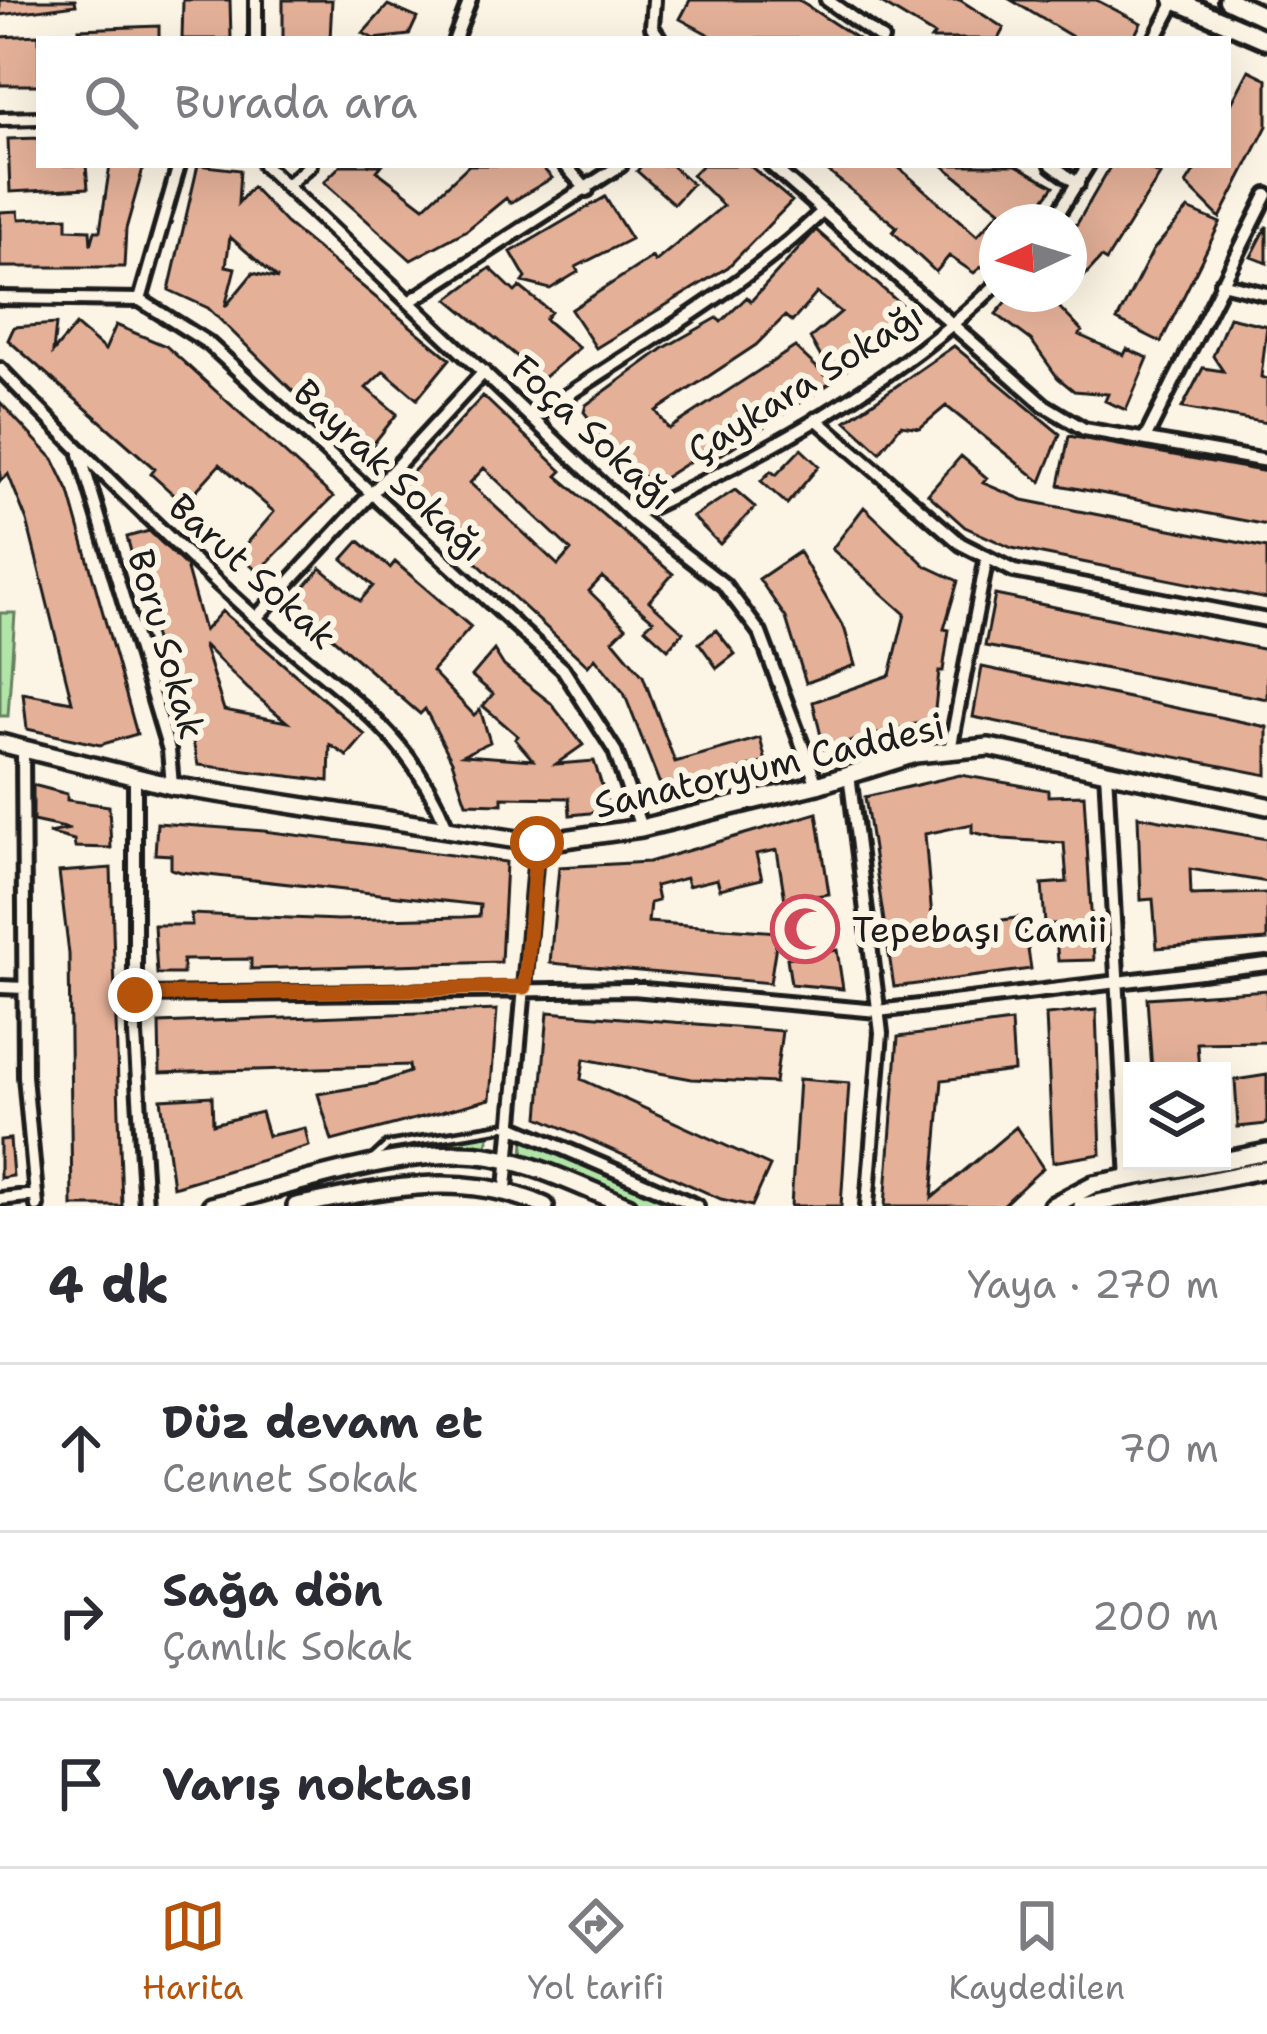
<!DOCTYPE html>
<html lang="tr">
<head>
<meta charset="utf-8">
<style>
  :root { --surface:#fff; --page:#f7f7f7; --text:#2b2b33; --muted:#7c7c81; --line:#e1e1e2; --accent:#b45309 }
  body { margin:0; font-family:"Shantell Sans",sans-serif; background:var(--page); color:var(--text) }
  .controls { position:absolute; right:36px; bottom:36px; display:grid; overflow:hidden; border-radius:0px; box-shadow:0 12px 48px #0002 }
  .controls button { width:108px; height:108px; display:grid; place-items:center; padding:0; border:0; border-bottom:3px solid var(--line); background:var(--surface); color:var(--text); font:60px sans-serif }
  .compass { position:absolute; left:979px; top:204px; width:108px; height:108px; border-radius:50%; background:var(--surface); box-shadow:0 12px 48px #0002; rotate:266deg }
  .stop { position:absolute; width:36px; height:36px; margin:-27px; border:9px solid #b45309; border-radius:50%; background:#fff }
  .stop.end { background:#b45309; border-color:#fff; box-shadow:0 3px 12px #0008 }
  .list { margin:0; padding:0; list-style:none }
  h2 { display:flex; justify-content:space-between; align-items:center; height:156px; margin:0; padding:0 48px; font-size:51px }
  h2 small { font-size:39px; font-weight:400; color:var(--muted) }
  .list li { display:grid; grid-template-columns:78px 1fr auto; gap:36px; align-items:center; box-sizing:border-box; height:168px; padding:0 48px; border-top:3px solid var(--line) }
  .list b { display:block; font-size:45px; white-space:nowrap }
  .list p { margin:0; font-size:39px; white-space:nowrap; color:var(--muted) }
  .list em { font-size:39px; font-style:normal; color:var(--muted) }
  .icon { flex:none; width:66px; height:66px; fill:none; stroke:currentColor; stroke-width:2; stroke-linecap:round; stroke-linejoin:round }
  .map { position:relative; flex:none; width:1267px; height:1206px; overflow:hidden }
  .search { position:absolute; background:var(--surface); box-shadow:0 12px 48px #0002; left:36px; right:36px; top:36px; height:132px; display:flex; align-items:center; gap:30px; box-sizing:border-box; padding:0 42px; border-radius:0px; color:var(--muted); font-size:45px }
  .sheet { height:660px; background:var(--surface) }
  nav { display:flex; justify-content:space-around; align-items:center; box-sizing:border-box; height:168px; border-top:3px solid var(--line); background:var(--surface); font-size:33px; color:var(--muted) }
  nav a { display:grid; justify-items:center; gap:6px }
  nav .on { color:var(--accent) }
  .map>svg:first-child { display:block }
</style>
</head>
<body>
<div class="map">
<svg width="1267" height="1206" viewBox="0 0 1267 1206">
  <rect width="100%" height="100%" fill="#fcf5e5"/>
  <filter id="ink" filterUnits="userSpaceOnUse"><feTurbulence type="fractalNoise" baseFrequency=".00833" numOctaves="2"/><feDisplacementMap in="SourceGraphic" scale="24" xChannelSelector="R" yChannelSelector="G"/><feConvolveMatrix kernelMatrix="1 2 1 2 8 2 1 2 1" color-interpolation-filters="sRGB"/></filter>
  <g filter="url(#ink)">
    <!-- green -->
    <path fill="#b1e5a7" stroke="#668062" stroke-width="3" d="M0,613H15L8,716H0Z
      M490,1134L485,1152L388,1154L390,1148Z
      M524,1137L685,1206H640L523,1159Z"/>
    <!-- building -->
    <path fill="#e4b098" stroke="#1c1c1c" stroke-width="3" fill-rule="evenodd" d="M0,0H75L76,5L0,15Z
      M183,0H230L231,39H182Z
      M283,0H332L330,39H283Z
      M690,0H798L858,39H717L680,19Z
      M876,0H960L1004,28L998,39H931L934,35Z
      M1011,0H1096L1141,23L1133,39H1076Z
      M388,5L417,18L409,35L374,39L363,33Z
      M159,26V39H80L79,29Z
      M39,35V85H0V37Z
      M1249,70L1267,79V126L1220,218L1186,184L1198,165H1228V110Z
      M39,138V165H86L88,188L10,192L8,139Z
      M110,165H144L126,229L124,267H0V212L18,211L19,219L67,217V229L90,230L91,245L95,231H100Z
      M198,165L240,170L238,203L252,187L286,223L450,359L417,399L384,371L366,388L397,414L363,457L341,438L345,433L298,396L208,308L169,290ZM230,237L278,279L253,273L225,307L235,268L226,266Z
      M341,165H382L377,171L424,207L469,165H540L552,178L510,203L506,198L467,230L411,260L324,182Z
      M642,165H671L692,184L674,204L637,171Z
      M702,165H749L792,201L728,267L596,348L571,310L652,257L655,262L723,206L692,175Z
      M820,165H896L977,236L997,214V254L974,273L949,256L936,272L893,232L897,227Z
      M942,165H1016L1054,186L1028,222H1015Z
      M1111,165H1139L1160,175L1106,261L1101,258L1069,293V226L1077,224Z
      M605,197L631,239L576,267L578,272L550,289L523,282L526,278L511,252Z
      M1188,209L1220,223L1161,342L1117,320L1153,250Z
      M1267,226V263L1251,257Z
      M816,230L914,316L834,380L810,338L841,312L817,293L792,322L785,316L756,345L656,411L669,429L795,347L832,382L707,464L701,454L653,485L611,447L584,412L586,405L664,348L717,318L721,322L747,297L751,301Z
      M490,268L515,292L520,287L551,312L545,319L579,348L543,378L448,299Z
      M1013,294H1068L1058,306L1082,331L1079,335L1124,355L1127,349L1148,358L1126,410L1105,401L1108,394L1074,391L1058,378L1031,340L996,314Z
      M1229,317L1267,326L1261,377L1267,379V423L1182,408L1203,368L1223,371L1213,356Z
      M56,324L53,352L76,325L105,350L116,325L166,346L333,497L258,572L238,554L274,512L220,464L184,504L151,474L155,469L8,340L14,327Z
      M954,346L1060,434L1041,482L946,406L920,428L901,425L880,452L846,421Z
      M483,396L562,471L557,476L673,574L649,601L683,632L668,649L645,628L653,620L602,577L589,591L626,627L613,640L643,676L675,762L760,738L766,762L671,790L659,782L624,693L595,658L588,666L397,489ZM484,468L571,550L558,565L470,483Z
      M0,402L53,459L69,492L137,734L100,745L27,729L23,693L72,702L27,521L8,474L0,481Z
      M1069,436L1267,472V525L1059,485Z
      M801,449L819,466L787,504L761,481L771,471L776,475Z
      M961,456L987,478L983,483L1023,500L1267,548V599L1012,548L965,527L928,494Z
      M735,490L755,507L720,544L693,517Z
      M864,507L926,566L958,581L944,629L949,630L943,671H939L934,719L824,749L813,702L890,675L905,614L832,549Z
      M149,531L186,566L204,631L222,611L365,735L347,756L330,745L329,781L198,765L186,710L175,715L127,537ZM203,644L248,689L287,722L224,710Z
      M359,541L390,568L395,562L471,627L432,671L474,715L480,709L490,742L463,755L533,760L515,739L518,736L483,706L493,694L472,676L494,650L504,666L551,703L583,745L556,764L594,761L610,811L570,815L569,798L502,797V804L466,803L452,761L425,709L420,714L291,602L321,568L360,601L373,586L343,559Z
      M799,552L845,630L855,665L806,683L786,618L759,579Z
      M995,595L1267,650V699L985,646Z
      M716,630L735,654L717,668L699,643Z
      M982,667L1267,727V775L973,717Z
      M960,775L1048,790V796L1084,795L1094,960L1058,961L1055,924H1045L1042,884L1067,882L1064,843L1003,839L972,832V824L925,834L933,930L1023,917L1031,969L894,987L865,797Z
      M33,785L67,794V800L109,806L111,848L75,847L74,840L48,833L70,829L33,821Z
      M817,813L829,894L785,900L777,850L756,854L762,879L720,889L717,879L688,886L686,878L655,886L658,901L650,903L648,922L778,932L770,983L550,963L559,867L649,862Z
      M1138,816L1267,839V882L1190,869L1191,895L1267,893V940L1157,948L1153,899L1141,900Z
      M157,823L264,831L506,862L501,962L251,969V959L183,960V974H157L154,925H192L191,914L338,920L463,917L479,916L480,905L181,872L171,869V855L155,854Z
      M111,868L122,1206H72L69,954L59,872Z
      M821,908L833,932L785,948L782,931L788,930L787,922Z
      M837,950L843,989L791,984L787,958Z
      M1267,990V1042L1197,1043L1199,1071H1152L1147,998Z
      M497,1010L490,1099L332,1141L318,1094L375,1084L410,1072L409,1065L160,1073L159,1023Z
      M1096,1010L1101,1154L1053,1162L1046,1015Z
      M548,1012L782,1031L775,1083L692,1079L584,1059L581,1079L770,1166L752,1206L721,1199L539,1117Z
      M1011,1022L1014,1071L942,1080L932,1198L1016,1127L1043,1168L1002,1206H885L898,1037Z
      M1267,1075V1124L1238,1127L1235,1080Z
      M799,1079L849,1083L841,1206H791Z
      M212,1096L213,1124L261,1112L268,1136L305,1128L309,1146L173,1187L161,1099Z
      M10,1139L13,1176L0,1178V1140Z"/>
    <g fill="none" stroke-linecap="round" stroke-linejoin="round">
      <!-- service casing -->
      <g stroke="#1c1c1c" stroke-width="14">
        <path id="service" d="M372,1160L387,1146L508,1126"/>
      </g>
      <!-- minor casing -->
      <g stroke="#1c1c1c" stroke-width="20">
        <path id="minor" d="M256,0V39
          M654,0L652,27L660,39
          M827,0L882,39
          M455,39L470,0
          M1155,39L1175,1
          M0,119L39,118
          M264,165L634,515L724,585L760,633L817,785
          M565,165L587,190
          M771,165L1044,405L1084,429L1267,461
          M1052,165L1078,184
          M286,186L310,165
          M1053,222L1088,165
          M1221,283L1267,294
          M0,298L140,300L208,343L563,669L615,751L641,828
          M140,300L179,165
          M412,300L621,165
          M0,369C82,454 167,538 255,617C336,691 405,723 448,829
          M532,419C630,351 735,295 822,212
          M816,419L961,544L1014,571L1267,620
          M1145,439L1267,195
          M80,454L169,750L172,786
          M634,515C763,455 894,384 997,284
          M256,618L484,372
          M23,749L25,1076L37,1206
          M950,750L987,557
          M1106,770L1128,1180
          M849,774L881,1033L867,1206
          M135,777V1035L146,1206
          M0,987L25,988
          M135,995L633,989L878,1011L1267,964
          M514,1127L697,1206
          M506,1188L537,843
          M0,1199L36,1195"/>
      </g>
      <!-- secondary casing -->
      <g stroke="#1c1c1c" stroke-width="24">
        <path id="secondary" d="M0,743L172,786L537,843L641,828L817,785L915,754L989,747L1267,806
          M1222,1161L1267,1152
          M211,1206C291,1186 379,1154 462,1154C518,1154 577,1185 628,1206
          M296,1206C382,1189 462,1169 545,1206
          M1052,1206L1094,1184L1220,1161
          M1082,1206L1267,1169"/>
      </g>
      <!-- primary casing -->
      <g stroke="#1c1c1c" stroke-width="26">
        <path id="primary" d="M1174,0L1267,40
          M1228,0L1267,18"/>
      </g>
      <!-- service -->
      <use href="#service" stroke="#fcf5e5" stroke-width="4.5"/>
      <!-- minor -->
      <use href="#minor" stroke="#fcf5e5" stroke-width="10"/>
      <!-- secondary -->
      <use href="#secondary" stroke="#fcf5e5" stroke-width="15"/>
      <!-- primary -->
      <use href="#primary" stroke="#fcf5e5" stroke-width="16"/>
    </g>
  </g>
  <g fill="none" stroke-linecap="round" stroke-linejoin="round" filter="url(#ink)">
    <!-- route -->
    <path stroke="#b45309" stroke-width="15" d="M135,995L525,987L537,843"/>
  </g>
  <!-- icons -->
  <defs>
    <g id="mosque-ring" transform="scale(3.45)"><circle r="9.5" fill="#fcf5e5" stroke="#d1495b" stroke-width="1.5"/><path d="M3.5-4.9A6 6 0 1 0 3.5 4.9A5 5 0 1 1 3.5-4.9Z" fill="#d1495b"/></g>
  </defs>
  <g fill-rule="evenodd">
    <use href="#mosque-ring" x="805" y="929"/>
  </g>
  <g text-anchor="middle" stroke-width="12" stroke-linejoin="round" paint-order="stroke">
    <!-- street labels -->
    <g font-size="36" fill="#1c1c1c" stroke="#fcf5e5">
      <text transform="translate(805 382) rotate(-32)" y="13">Çaykara Sokağı</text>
      <text transform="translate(593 432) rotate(43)" y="13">Foça Sokağı</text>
      <text transform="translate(390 470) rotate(43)" y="13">Bayrak Sokağı</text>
      <text transform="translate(253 571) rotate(42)" y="13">Barut Sokak</text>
      <text transform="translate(167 644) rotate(74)" y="13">Boru Sokak</text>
      <text transform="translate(769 765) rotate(-13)" y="13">Sanatoryum Caddesi</text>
    </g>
    <!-- poi labels -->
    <g font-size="36" fill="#1c1c1c" stroke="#fcf5e5" text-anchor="start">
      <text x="852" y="942">Tepebaşı Camii</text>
    </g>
  </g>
</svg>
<div class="controls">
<button><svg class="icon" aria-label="layers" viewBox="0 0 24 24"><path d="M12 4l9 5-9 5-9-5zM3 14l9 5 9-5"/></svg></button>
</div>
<svg class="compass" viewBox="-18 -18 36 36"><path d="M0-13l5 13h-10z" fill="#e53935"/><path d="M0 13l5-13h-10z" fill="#7c7c81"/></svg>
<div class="stop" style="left:537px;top:843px"></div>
<div class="stop end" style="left:135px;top:995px"></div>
<div class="search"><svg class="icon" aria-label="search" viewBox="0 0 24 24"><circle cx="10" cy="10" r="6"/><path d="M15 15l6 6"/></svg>Burada ara</div>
</div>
<section class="sheet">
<h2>4 dk<small>Yaya · 270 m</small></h2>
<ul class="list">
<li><svg class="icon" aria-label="ahead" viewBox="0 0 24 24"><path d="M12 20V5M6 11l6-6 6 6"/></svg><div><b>Düz devam et</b><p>Cennet Sokak</p></div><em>70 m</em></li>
<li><svg class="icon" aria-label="right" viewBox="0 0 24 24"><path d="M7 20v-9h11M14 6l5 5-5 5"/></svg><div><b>Sağa dön</b><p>Çamlık Sokak</p></div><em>200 m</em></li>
<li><svg class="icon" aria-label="arrive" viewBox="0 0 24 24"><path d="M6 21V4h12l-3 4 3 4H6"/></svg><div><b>Varış noktası</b></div></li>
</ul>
</section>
<nav>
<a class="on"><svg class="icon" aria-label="map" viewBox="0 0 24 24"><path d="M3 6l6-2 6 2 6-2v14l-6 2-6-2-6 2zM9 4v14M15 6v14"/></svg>Harita</a>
<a><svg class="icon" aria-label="directions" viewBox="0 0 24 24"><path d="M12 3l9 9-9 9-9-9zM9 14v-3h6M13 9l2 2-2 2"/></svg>Yol tarifi</a>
<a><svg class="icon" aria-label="saved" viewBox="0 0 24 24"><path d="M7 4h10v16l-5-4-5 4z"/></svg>Kaydedilen</a>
</nav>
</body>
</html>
